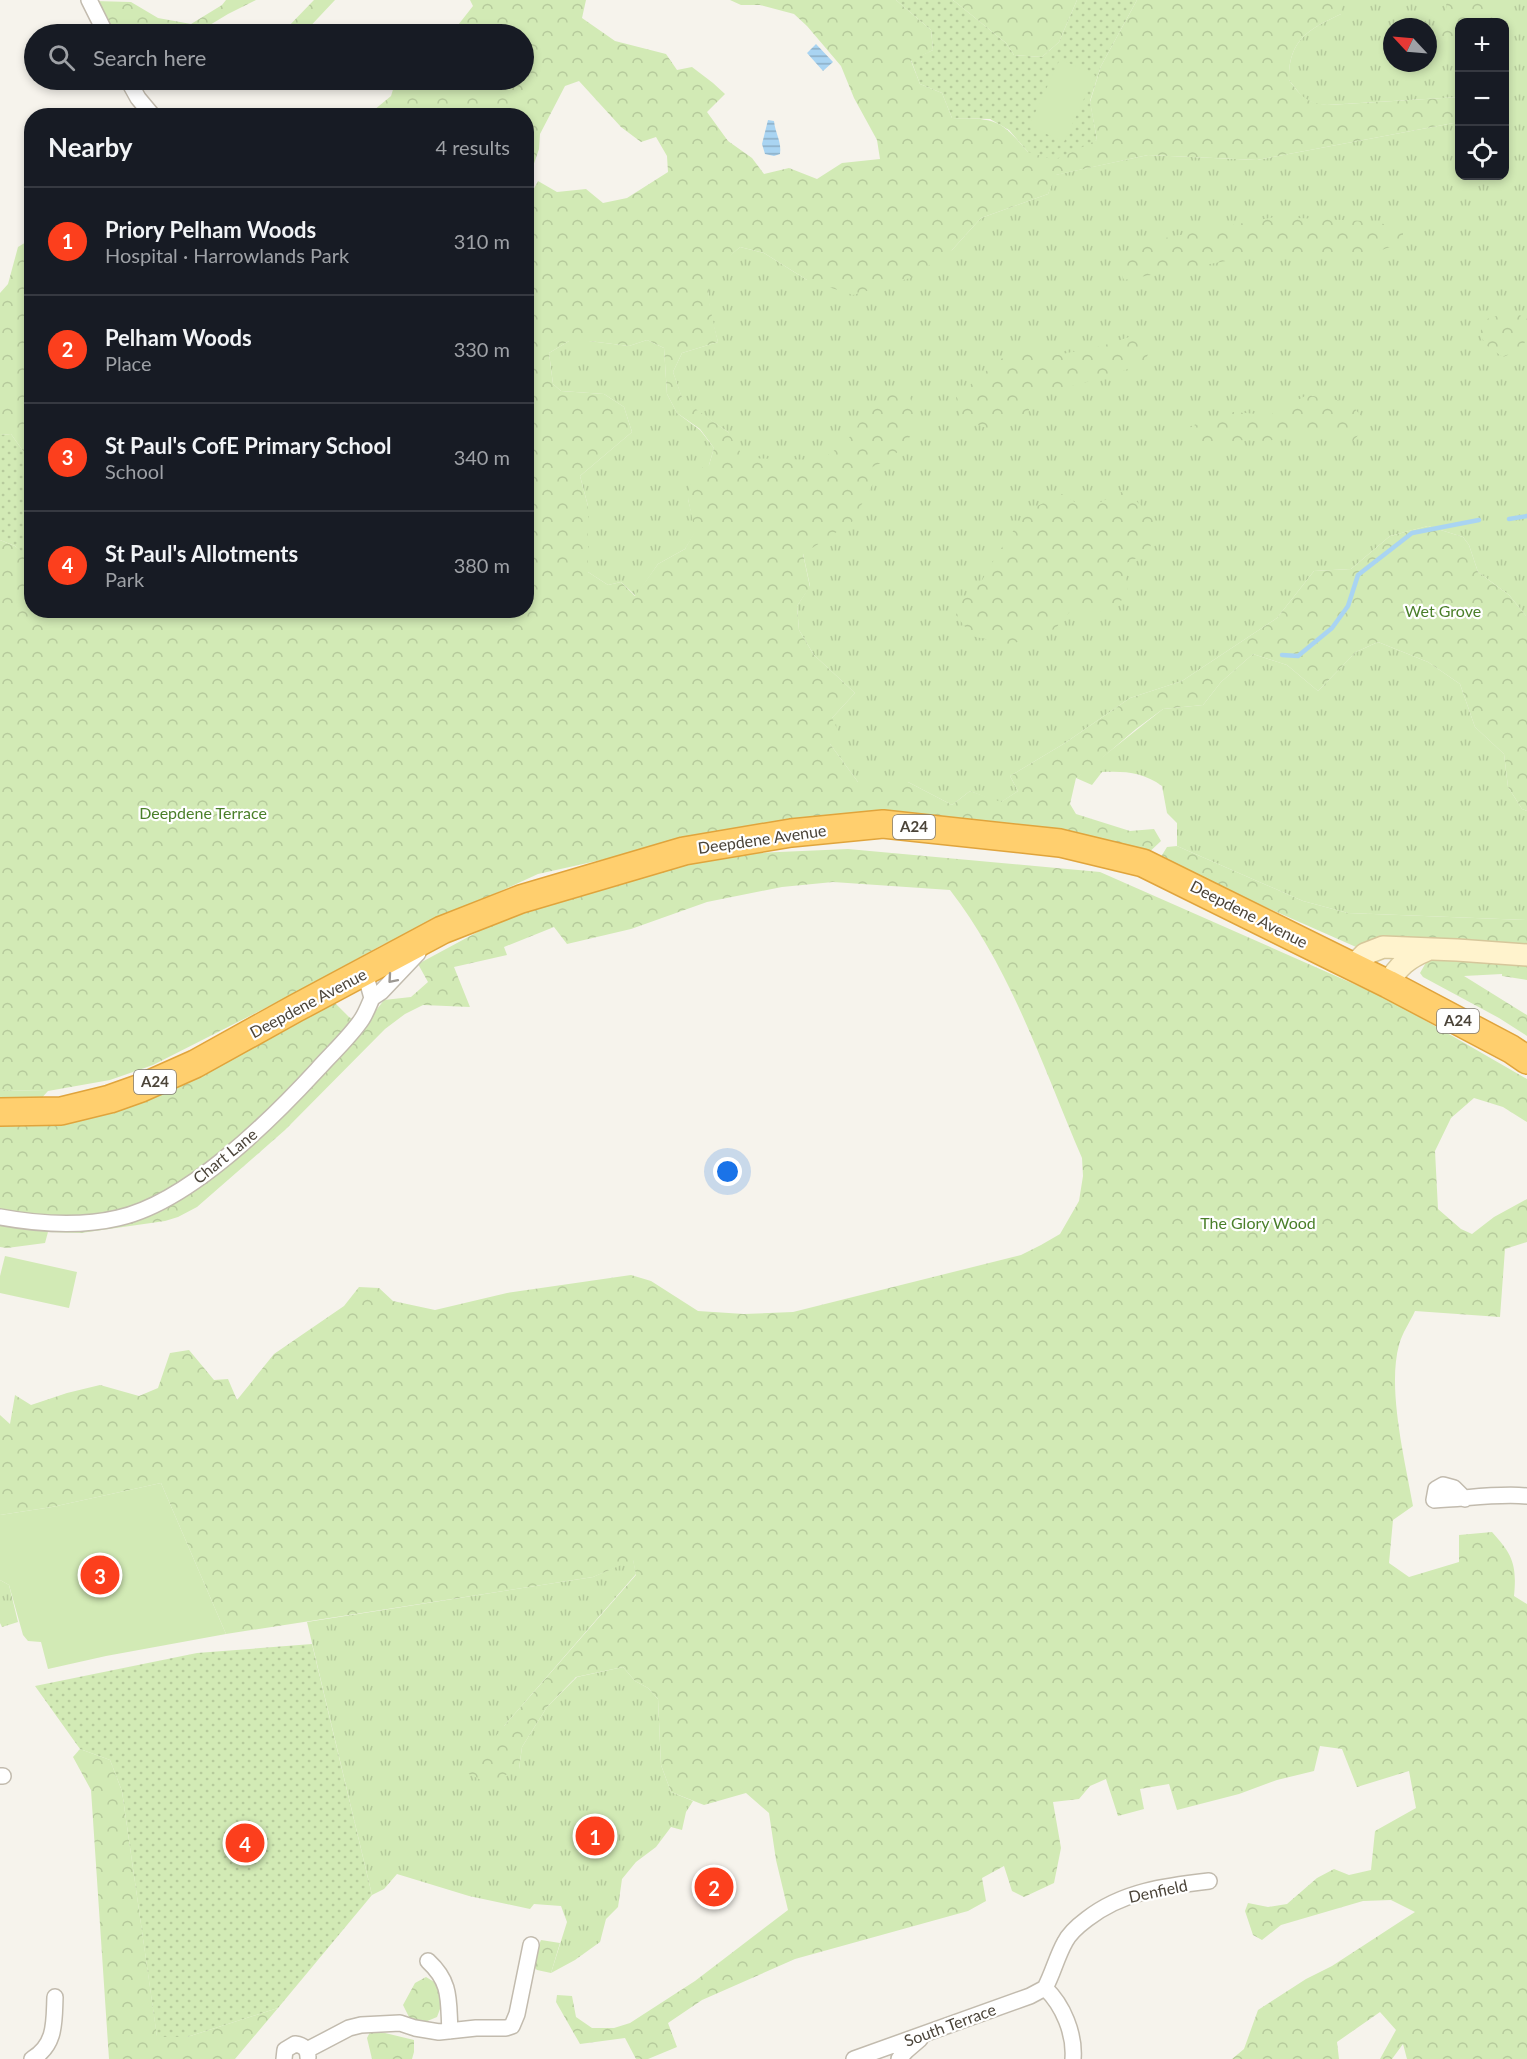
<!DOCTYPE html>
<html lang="en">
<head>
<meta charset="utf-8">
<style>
  :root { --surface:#171b24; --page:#242831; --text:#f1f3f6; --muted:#9ea1a6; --line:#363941; --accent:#fc3f1d }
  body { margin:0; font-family:Lato,sans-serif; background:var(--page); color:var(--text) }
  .controls { position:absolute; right:18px; top:18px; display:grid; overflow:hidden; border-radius:12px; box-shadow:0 3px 9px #0003 }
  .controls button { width:54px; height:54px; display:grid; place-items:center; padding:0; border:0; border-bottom:2px solid var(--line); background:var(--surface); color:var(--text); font:30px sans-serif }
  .compass { position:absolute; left:1383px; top:18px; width:54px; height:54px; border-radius:50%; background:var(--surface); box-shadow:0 3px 9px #0003; rotate:296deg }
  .you { position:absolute; left:728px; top:1172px; width:21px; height:21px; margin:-15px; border:4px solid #fff; border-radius:50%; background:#1a73e8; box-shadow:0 0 0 9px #1a73e833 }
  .badge { display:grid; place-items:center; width:39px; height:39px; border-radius:50%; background:var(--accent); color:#fff; font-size:20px; font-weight:700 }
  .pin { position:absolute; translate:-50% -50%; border:3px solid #fff; box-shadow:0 2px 6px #0006 }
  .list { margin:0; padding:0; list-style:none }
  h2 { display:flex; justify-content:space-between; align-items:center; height:78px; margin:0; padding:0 24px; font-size:26px }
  h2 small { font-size:20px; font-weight:400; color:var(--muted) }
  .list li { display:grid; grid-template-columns:39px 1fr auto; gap:18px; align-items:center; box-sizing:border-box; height:108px; padding:0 24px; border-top:2px solid var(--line) }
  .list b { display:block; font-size:22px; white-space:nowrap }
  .list p { margin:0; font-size:20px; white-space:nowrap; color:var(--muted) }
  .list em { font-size:20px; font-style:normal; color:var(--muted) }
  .icon { flex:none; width:33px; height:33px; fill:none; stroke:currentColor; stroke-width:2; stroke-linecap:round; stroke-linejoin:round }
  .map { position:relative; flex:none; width:1527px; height:2059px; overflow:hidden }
  .search { position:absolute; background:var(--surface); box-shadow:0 3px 9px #0003; left:24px; top:24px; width:510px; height:66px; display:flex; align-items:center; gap:15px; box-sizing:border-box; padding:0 21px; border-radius:33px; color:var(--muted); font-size:22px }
  .panel { position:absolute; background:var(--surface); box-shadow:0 3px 9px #0003; left:24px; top:108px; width:510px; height:510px; border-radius:24px }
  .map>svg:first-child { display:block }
</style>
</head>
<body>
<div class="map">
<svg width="1527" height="2059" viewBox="0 0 1527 2059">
  <defs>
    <pattern id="grass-tufts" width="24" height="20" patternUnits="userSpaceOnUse" patternTransform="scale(1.5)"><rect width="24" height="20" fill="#d2eab5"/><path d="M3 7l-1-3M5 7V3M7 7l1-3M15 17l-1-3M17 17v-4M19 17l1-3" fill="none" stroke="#b6ca9c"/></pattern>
    <pattern id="forest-crowns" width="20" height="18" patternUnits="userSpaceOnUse" patternTransform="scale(1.5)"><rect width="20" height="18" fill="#d2eab5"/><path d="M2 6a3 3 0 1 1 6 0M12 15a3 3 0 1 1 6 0" fill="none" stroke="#b6ca9c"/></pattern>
    <pattern id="garden-dots" width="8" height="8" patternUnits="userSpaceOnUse" patternTransform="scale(1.5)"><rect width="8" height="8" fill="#d2eab5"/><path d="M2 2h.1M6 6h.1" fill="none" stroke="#b6ca9c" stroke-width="1.8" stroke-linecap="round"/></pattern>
    <pattern id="water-rules" width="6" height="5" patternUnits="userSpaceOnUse" patternTransform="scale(1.5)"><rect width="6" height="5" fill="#a9d4f2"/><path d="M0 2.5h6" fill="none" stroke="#8caec5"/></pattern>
  </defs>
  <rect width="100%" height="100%" fill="#f6f3ec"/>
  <!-- grass -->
  <path fill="url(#grass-tufts)" fill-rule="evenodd" d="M1341,0H1527V617L1509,595L1478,572L1469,545L1463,537L1428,526L1390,536L1351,569L1314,571L1277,618L1182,681L1130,698L1065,743L1010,776L1018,791L1000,803L970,791L952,805L908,782H858L830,744L832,718L855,693L814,655L799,630L797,606L810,586L796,521L749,481L728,432L683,401L673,372L682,353L718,342C713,321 703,295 712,275C718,264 731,255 740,247L764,253L807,280L952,250L981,218L1048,194L1055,175L1148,155L1257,160L1459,122L1460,176H1504V99L1507,94L1504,93V22H1460L1459,97L1327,105L1316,104L1303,98L1289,80C1288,40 1309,29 1341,14ZM1392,27H1428V63H1392Z
    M647,340L664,348L667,394L677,413L700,430L714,448L709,465L688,499L696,531L685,549L658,564L636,596L621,582L608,585L588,572V506L580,476L632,432L624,407L604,394L561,391L553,384L549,353L569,341H589L629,346Z
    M1378,642L1428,662L1460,684L1475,727L1504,754L1508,787L1522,809L1527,811V920L1348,913L1303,901L1177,846V823L1167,813L1162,786C1143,772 1125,771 1102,772L1092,785L1076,778L1163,709L1203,705L1221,682L1253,654L1287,665L1318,691L1356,652Z
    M0,1090L48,1091L39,1101L0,1103Z
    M633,1559L636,1574L504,1726L519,1769L522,1747L547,1707L577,1677L623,1667L635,1681L648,1688L658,1699L661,1765L671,1792L693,1801L686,1812L682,1830L671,1827L656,1847L636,1862L622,1879L618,1907L606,1919L600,1942L575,1960L551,1973L567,1922L561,1906L534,1904L530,1909L469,1896L397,1874L384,1889L372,1895L307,1622L593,1577Z
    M0,1580L9,1585L18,1622L2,1627L0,1623Z"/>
  <!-- forest -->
  <path fill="url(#forest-crowns)" fill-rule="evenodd" d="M226,0H256L228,14L195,34H112L94,1L131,2L158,18L191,24L222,5Z
    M314,0H335L303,34H277L283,32Z
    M470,0H586L582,18L615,41L666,54L677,70L692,67L713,83L725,94L707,112L728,141L752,158L764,174L789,168L817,179L842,163L880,159L877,140L854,98L841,66L807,26L794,14L760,5H741L730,0H896L931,30L933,50L911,61L920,84L942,93L952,118C996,119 999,118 1028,152L1097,140L1090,102L1101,66L1137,0H1341V14C1309,29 1288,40 1289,80C1301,96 1306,103 1328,105L1459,97V122L1257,160L1148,155L1056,175L1048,194L981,218L952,250L910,278L853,295L807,280L764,253L740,247C698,283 707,292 718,342L682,353L673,372L683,400L728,432L744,458L821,460L846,442L880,394L908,392L918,420C907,446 898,456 872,467L876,478L852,522L803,554L810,587L797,606L799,630L814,655L855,693L832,718L840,735L830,744L858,782H908L952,805L970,791L1001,802L1018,791L1010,776L1065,743L1130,698L1182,681L1277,618L1314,571L1351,569L1390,536L1428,526L1463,537L1469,545L1478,572L1509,595L1527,617V811L1522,809L1508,787L1504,754L1475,727L1460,684L1428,662L1378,642L1356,652L1318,691L1287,665L1253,654L1221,682L1203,705L1163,709L1136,729L1088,770L1076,778L1070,804L1076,814L1130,831L1154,829L1161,841L1142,859L948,825L687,841L538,874L382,945L297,992L153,1065L110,1080L48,1091L0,1090V540L15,546L23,552L31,551L32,610H526L527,202L538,181L557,192L586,189L603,203L627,198L668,172L667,156L656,137L641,142L621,127L579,81L565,86L540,134L539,149L527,184L526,116L368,115L391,96L396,80H524V34H451L473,6ZM647,340L664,348L667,394L677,413L700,429L714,448L709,465L692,472L688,499L695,531L685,549L658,564L635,596L621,582L608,585L588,572V506L580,476L632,432L624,407L604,394L561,391L553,384L549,353L569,341H589L629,346Z
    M953,0H1077L1059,42L1042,57L1014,55L1006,43Z
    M1445,0H1497L1491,22H1460L1459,53L1440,47L1433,33L1447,7Z
    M1275,217L1365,221L1403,227V242L1374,253L1242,258L1124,280L1115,259L1165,238Z
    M31,239V450L23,451L11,434L0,435V293L8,284L18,247Z
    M1512,311L1527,319C1527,344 1527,348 1503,357L1488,347L1479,334L1487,319Z
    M1138,334L1153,345L1144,362L1116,374L1072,386L1032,394L1028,414L989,429L960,418L956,397L998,361L1025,343L1057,355L1102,346Z
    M1307,395L1349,402L1368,424L1353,441L1326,433L1302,432L1268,441L1237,440L1201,451L1188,444L1186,429L1233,412L1270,415Z
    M1126,490L1159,525L1148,552L1125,564L1128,597L1093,615L1072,609L1055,629L1009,645L972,636L956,615L964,597L981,582L998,553L1027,511L1062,494L1086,509Z
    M1177,846L1303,901L1348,913L1527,920V947L1382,943L1356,947L1159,860L1167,847Z
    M848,849L1100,872L1388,999L1527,1079V1122L1503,1107L1474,1098L1451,1118L1435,1151L1438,1209L1461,1229L1472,1234L1494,1217L1527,1199V1242L1505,1249L1500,1317L1415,1311C1410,1322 1402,1333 1399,1345C1387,1389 1405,1460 1413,1506L1393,1520L1389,1563L1409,1577L1459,1562V1535L1492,1532C1513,1555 1517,1565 1514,1596L1527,1604V2059H1407L1403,2044L1392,2059H1380L1396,2030L1380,2012L1337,2042L1339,2059H1232L1244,2049L1258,2010L1306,1979L1332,1966L1415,1912L1391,1900L1363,1901L1281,1925L1262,1940L1253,1935L1245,1911L1248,1903L1268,1907L1287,1904L1317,1878L1334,1869L1349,1875L1371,1870L1375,1831L1416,1808L1409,1771L1357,1787L1342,1749L1320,1746L1314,1771L1277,1780L1239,1794L1177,1810L1169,1784L1140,1789L1144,1809L1118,1816L1106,1779L1090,1786L1079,1799L1053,1802L1061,1848L1054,1883L1024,1897L1012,1891L1004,1866L982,1878L986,1901L968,1911L795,1959L702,2000L668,2023L677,2047L648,2059H636L625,2038L580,2044L556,2002L557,1995L572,1996L576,2017L592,2028H614L630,2023L695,1981L788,1910L776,1860L769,1813L746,1793L704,1805L671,1792L661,1765L658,1699L648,1688L635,1681L623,1667L576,1677L547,1707L522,1747L519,1769L487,1783L467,1773L504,1726L636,1575L633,1560L593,1577L226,1634L161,1483L52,1507L0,1515V1415L10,1424L15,1395L31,1405L67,1393L100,1385L139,1396L158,1388L170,1353L189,1350L214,1380L228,1379L237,1400L274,1354L344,1306L359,1287L379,1288L393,1301L435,1310L507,1293L631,1275L651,1281L698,1311L744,1314L793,1312L1021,1255L1041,1245L1060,1234L1079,1201L1083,1176L1082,1158C1043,1067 1011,969 950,890L833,882L782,887L707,902L631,929L567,944L554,927L504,947L507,955L454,967L470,1007L423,1005L405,1014L385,1029L285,1130L197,1207L178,1217L165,1221L81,1233L48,1232L45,1243L7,1248L0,1247V1123L51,1119L334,1002L349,1017L364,1026L384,1000L411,997L428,982L418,964L498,921L589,884L708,855Z
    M1428,959L1527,961V980L1502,976V974L1464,976L1527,1015V1036L1499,1018L1423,977L1420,973Z
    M80,1749L110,1760L122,1791L157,2036L187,2037L278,2008L235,2059H109L91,1790L73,1757Z
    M541,1940L560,1943L551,1973L537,1970L531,1964Z
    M426,1977L441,1986L443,2001L437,2017L425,2022L410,2019L403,2005L415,1983Z
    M370,2032L385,2033L414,2040V2052L412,2059H372L367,2038Z"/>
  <!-- garden -->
  <path fill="url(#garden-dots)" d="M896,0H953L1006,43L1014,55L1042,57L1059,42L1077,0H1137L1101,66L1090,101L1097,140L1055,160L1028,152L1009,130L990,119L952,118L942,93L920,84L911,60L933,50L931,30Z
    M11,434L23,451L31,450V551L23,553L15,546L0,540V435Z
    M312,1644L372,1895L278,2008L187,2037H157L122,1791L110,1760L80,1749L35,1686L197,1653Z"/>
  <!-- pitch -->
  <path fill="#d2eab5" d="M1060,59L1095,75L1064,142L1029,126Z
    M5,1256L77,1272L69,1308L0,1293V1276Z
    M161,1483L226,1634L106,1656L48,1669L41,1642L28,1641L23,1635L9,1585L0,1580V1515L52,1507Z"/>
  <!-- water -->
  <path fill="url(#water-rules)" d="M816,44L833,62L823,71L807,53Z
    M768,120L774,121C775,133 782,142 780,154L774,156L765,154L762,144Z"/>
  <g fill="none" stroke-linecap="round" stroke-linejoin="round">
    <!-- stream -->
    <path stroke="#a9d4f2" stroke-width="4.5" d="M1509,519L1527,516
      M1282,655L1298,656L1332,628L1348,606L1358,575L1412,533L1479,520"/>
    <!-- street casing -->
    <g stroke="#c2bbae" stroke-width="18">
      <path id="street" d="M89,0L106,34
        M128,80L138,98L153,116
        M372,998L381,992L418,953
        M0,1217C38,1224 80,1227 118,1218C187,1203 270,1121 317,1070C332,1053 350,1037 362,1019C366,1013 369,1005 372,998L365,973
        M1465,1499L1454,1488L1443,1485L1436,1489L1434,1500C1465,1499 1496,1493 1527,1496
        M0,1776H3
        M428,1961C452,1983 448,2001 450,2031
        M1045,1988C1053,1973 1057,1956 1065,1942C1070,1932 1079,1925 1087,1919C1123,1891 1166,1886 1209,1881
        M1045,1988C1063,2005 1075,2034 1073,2059
        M307,2050L349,2028L361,2025L400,2023L415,2028L439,2032L476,2028H506L512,2026L517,2014L531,1945
        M32,2059C56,2045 54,2022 55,1997
        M284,2059L285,2050L295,2044C303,2045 308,2049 308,2057
        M854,2059L1030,1996L1045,1988
        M899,2059L906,2051L920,2039"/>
    </g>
    <!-- secondary casing -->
    <g stroke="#d6c79b" stroke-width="24">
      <path id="secondary" d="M1353,966L1365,954L1383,947L1457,950L1527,955
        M1388,984C1398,966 1408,958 1427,950"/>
    </g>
    <!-- highway casing -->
    <g stroke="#e0a43c" stroke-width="30">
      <path id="highway" d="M0,1112L61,1111L110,1099L141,1088L195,1064L296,1008L442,930L521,899L684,851L791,833L883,824L1060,843L1143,863L1388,984L1511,1049L1527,1060"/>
    </g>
    <!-- street -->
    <use href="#street" stroke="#fff" stroke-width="15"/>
    <!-- secondary -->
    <use href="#secondary" stroke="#fff3cd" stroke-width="21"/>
    <!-- highway -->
    <use href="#highway" stroke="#ffcf6e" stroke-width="27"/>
  </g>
  <!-- one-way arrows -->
  <defs><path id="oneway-chevron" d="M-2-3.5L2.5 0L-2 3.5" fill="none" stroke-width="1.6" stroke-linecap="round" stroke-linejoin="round" transform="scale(1.5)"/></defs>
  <use stroke="#9c9892" href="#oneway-chevron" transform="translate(392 979) rotate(131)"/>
  <g text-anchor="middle" stroke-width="4.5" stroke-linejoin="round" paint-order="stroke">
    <!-- shield labels -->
    <g fill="#fff" stroke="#817c74" stroke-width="1.5">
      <rect x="893" y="815" width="42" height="24" rx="4.5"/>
      <rect x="1437" y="1009" width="42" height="24" rx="4.5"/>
      <rect x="134" y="1070" width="42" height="24" rx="4.5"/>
    </g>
    <g font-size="15" font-weight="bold" fill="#4b4439">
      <text x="914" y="832">A24</text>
      <text x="1458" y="1026">A24</text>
      <text x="155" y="1087">A24</text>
    </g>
    <!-- park labels -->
    <g font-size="16" fill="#4a7f2a" stroke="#fff">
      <text x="1443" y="617">Wet Grove</text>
      <text x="203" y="819">Deepdene Terrace</text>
      <text x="1258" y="1229">The Glory Wood</text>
    </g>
    <!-- street labels -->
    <g font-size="16" fill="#4b4439" stroke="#fff">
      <text transform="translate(762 839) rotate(-8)" y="6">Deepdene Avenue</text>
      <text transform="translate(1249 914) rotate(27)" y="6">Deepdene Avenue</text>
      <text transform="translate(308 1003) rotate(-28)" y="6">Deepdene Avenue</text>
      <text transform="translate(225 1156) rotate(-39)" y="6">Chart Lane</text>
      <text transform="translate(1158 1891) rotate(-12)" y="6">Denfield</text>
      <text transform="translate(950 2025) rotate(-20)" y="6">South Terrace</text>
    </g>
  </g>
</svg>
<div class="controls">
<button>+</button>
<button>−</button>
<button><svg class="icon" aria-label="locate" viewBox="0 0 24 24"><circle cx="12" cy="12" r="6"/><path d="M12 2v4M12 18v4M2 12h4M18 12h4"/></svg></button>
</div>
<svg class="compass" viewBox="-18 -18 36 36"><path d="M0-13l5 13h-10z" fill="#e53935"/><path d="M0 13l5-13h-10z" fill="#9ea1a6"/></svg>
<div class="you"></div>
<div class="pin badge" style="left:595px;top:1836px">1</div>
<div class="pin badge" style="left:714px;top:1887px">2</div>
<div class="pin badge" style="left:100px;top:1575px">3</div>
<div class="pin badge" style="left:245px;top:1843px">4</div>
<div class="search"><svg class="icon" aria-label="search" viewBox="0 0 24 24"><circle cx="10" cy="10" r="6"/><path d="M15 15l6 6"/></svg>Search here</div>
<section class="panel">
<h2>Nearby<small>4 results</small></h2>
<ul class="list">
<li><span class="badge">1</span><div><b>Priory Pelham Woods</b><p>Hospital · Harrowlands Park</p></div><em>310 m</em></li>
<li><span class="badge">2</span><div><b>Pelham Woods</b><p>Place</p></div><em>330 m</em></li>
<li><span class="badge">3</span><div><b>St Paul's CofE Primary School</b><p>School</p></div><em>340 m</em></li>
<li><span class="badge">4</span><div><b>St Paul's Allotments</b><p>Park</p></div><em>380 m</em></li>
</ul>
</section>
</div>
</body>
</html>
